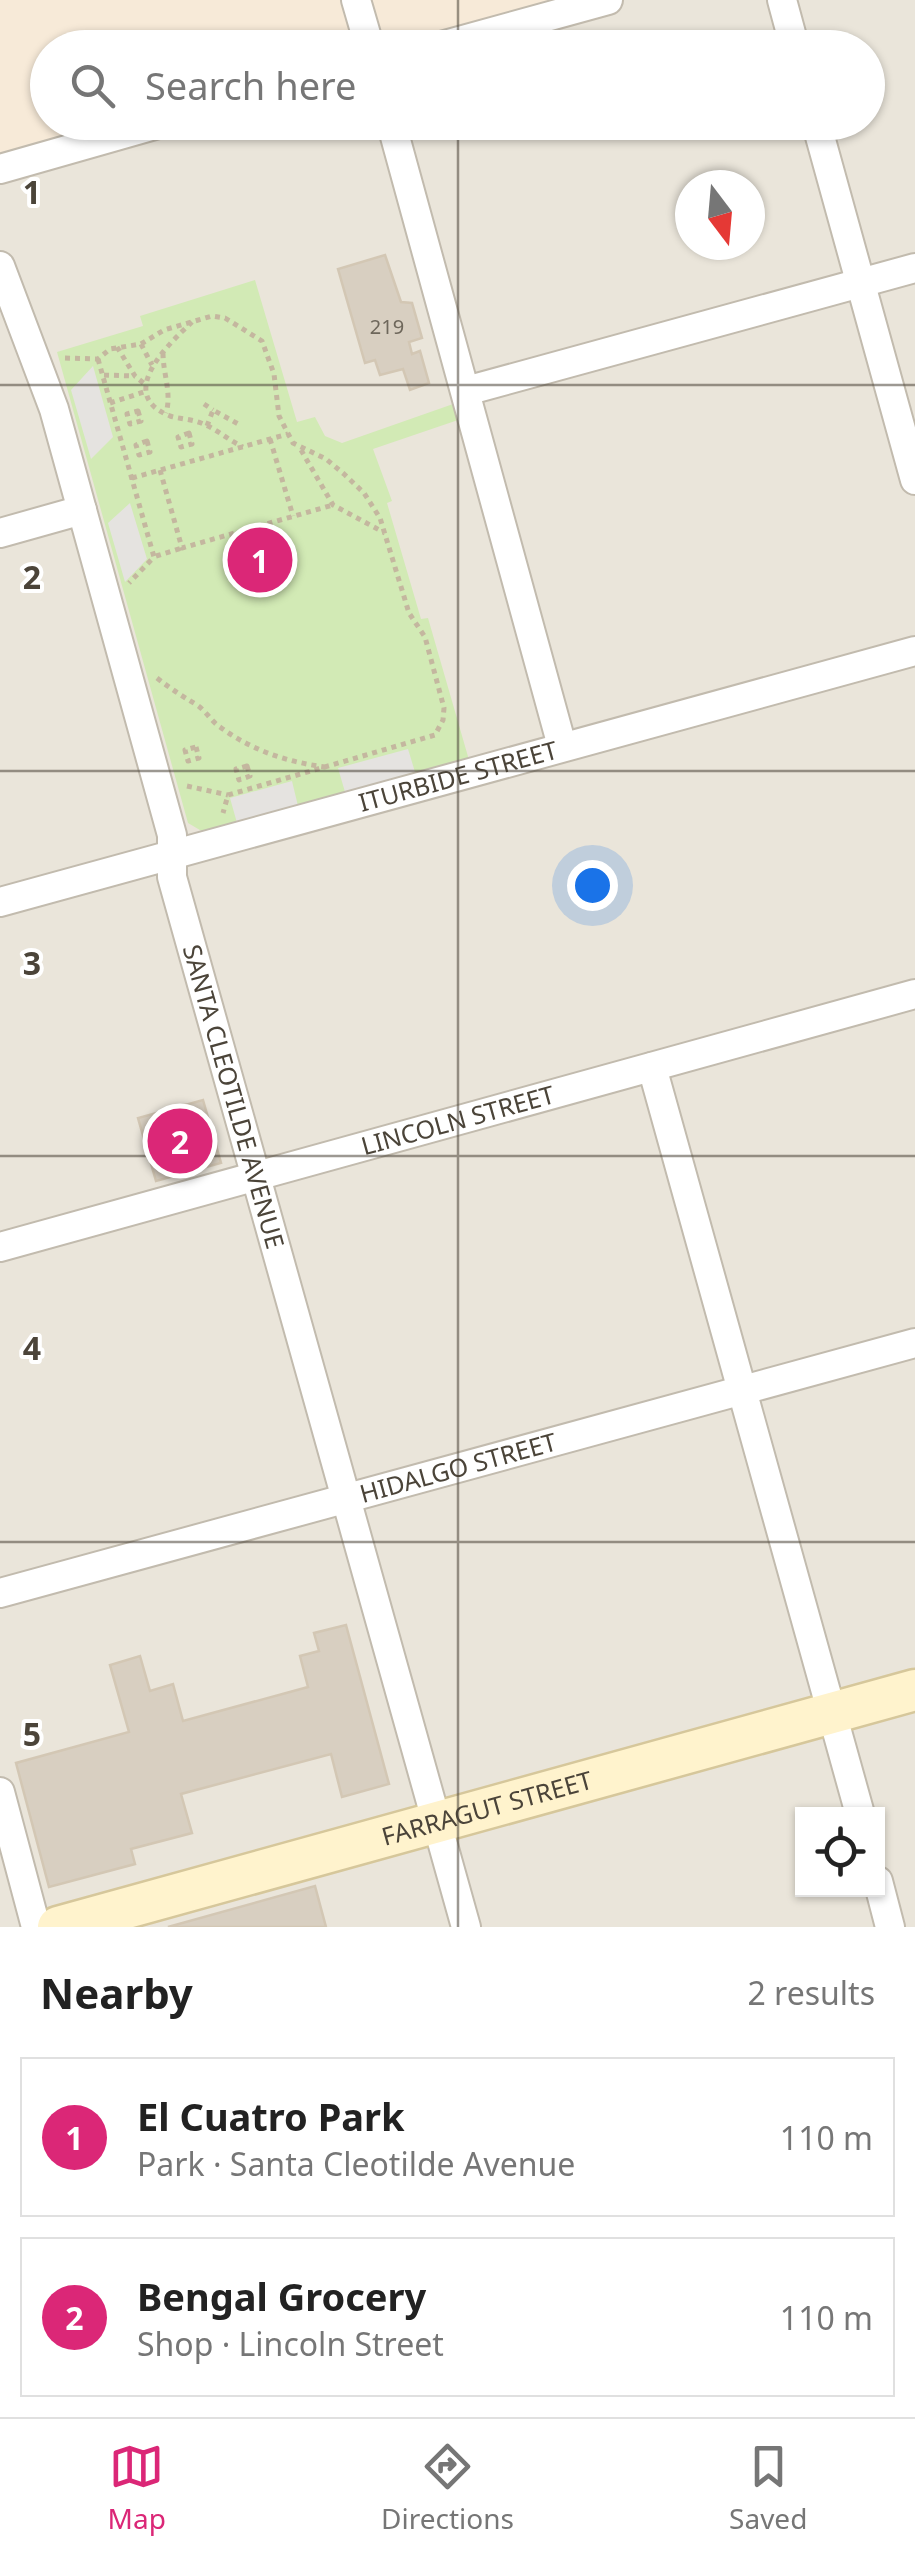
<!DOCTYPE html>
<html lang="en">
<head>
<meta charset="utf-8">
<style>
  :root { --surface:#fff; --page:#f2f2f2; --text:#222; --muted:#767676; --line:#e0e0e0; --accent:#db2777 }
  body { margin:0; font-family:"Noto Sans",sans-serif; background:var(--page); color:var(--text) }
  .controls { position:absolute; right:30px; bottom:30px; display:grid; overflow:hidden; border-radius:0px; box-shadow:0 2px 8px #0004 }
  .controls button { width:90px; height:90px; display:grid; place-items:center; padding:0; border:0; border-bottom:2px solid var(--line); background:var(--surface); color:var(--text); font:50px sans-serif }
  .compass { position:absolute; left:675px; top:170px; width:90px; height:90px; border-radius:50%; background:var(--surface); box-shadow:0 2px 8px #0004; rotate:164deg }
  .you { position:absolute; left:592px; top:885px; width:35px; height:35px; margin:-25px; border:8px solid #fff; border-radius:50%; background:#1a73e8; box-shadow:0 0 0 15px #1a73e833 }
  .badge { display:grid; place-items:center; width:65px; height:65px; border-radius:50%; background:var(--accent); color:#fff; font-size:32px; font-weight:700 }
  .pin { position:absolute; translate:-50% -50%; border:5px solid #fff; box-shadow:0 2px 10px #0006 }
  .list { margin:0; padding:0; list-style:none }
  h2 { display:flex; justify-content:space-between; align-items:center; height:130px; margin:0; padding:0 40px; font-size:42px }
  h2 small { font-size:32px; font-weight:400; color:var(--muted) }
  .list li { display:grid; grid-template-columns:65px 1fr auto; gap:30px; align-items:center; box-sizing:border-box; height:160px; margin:0 20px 20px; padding:0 20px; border:2px solid var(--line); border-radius:0px }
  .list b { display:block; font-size:38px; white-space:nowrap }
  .list p { margin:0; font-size:32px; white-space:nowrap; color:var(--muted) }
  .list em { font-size:32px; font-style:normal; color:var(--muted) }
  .icon { flex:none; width:55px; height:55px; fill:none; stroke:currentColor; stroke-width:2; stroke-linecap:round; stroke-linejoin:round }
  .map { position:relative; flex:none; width:915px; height:1927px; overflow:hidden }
  .search { position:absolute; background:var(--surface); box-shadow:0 2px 8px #0004; left:30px; right:30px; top:30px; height:110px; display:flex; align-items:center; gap:25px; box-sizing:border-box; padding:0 35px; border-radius:55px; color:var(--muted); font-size:38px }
  .sheet { height:490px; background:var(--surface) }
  nav { display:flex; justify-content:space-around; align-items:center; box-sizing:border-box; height:140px; border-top:2px solid var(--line); background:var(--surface); font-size:28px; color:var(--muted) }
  nav a { display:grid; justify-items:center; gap:5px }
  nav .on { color:var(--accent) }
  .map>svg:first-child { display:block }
</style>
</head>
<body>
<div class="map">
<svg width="915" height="1927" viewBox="0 0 915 1927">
  <rect width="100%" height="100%" fill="#f6f3ec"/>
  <!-- residential -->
  <path fill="#eae5da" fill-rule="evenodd" d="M0,0H915V1927H0ZM48,48H868V122H48ZM690,185H750V245H690ZM802,1814H878V1890H802Z"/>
  <!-- commercial -->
  <path fill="#f7ead8" d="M0,0H608L434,47L48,48V122L165,123L0,169Z"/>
  <!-- park -->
  <path fill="#d2eab5" d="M255,280L297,422L315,417L325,436L342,443L456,403L461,419L373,449L392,501L387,503L421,619L428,618L469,760L205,833L188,823L57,352L143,326L140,316Z"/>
  <!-- parking -->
  <path fill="#e5e3e0" d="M93,366L113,437L91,459L71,390Z
    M130,503L147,559L125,582L108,523Z
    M408,749L415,772L345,792L338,768Z
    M292,781L298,806L237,823L230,798Z"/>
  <!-- building -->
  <path fill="#d8cfc1" stroke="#d3c7b4" stroke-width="2.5" d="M385,255L401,302L412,303L422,338L409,342L412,354L420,351L429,383L410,390L403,369L380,375L375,360L365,363L338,269Z
    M203,1100L221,1163L156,1181L138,1118Z
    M346,1625L389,1784L342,1797L331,1754L181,1794L192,1833L131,1849L135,1864L49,1887L16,1763L129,1732L110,1665L140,1656L150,1691L173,1684L183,1721L308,1687L300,1656L319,1651L314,1633Z
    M315,1886L326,1927H168Z"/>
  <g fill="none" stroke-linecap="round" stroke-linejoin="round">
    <!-- street casing -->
    <g stroke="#c2bbae" stroke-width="32">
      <g id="street">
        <path d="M356,0L370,48"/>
        <path d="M782,0L795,48"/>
        <path d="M434,48L608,0"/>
        <path d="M391,122L562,746"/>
        <path d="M816,122L915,480"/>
        <path d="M0,169L165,122"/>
        <path id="s1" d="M0,266L54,409L172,835V877L466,1927"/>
        <path d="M466,391L915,268"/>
        <path d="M0,533L82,510"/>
        <path id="s2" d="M0,902L915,651"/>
        <path d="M652,1067L860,1814"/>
        <path id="s3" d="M0,1247L915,994"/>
        <path id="s4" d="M0,1593L915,1343"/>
        <path d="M0,1792L36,1927"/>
        <path d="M878,1881L890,1927"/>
      </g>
    </g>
    <!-- secondary casing -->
    <g stroke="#d6c79b" stroke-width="45">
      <g id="secondary">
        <path id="s5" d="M58,1927L915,1690"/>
      </g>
    </g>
    <!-- path -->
    <path stroke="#c4b79f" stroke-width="5" stroke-dasharray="5 5" stroke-linecap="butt" d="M192,322C170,343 114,394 170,416C180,419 191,419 201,423C217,429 228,440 243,447
      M141,344L152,365
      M117,347L135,376L147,386
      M163,353C163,374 172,393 166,413
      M65,358L98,359L110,349L141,344L164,330L212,316L225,318L262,341L274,374L279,416L293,443L326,459L344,474L364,493L380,518L409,613L425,637L444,708L443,720L435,735L228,795L223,813
      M98,359L154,557L129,583
      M104,375L135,376
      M110,403L147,391
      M204,404L213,410
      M138,411L141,421L130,424L127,414Z
      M207,426L213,410L240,425
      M189,433L192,444L181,447L178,437Z
      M270,439L293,516
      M147,441L150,452L139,455L136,445Z
      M301,450L333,505L385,533
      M160,470L182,548L333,505
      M132,478L288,434
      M156,556L182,548
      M157,678C171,689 182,696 197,705C206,711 211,721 220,727C251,750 287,762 325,767
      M196,747L199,758L188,761L185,750Z
      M247,766L250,776L239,780L236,769Z
      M187,786L228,795"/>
    <!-- street -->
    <use href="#street" stroke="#fff" stroke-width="28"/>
    <!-- secondary -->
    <use href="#secondary" stroke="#fff3cd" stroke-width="40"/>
  </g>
  <!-- grid -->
  <path fill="none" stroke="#4b4439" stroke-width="2.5" stroke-opacity="0.55" d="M458,0V48M458,122V1927M0,385H915M0,771H915M0,1156H915M0,1542H915"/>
  <g text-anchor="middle" stroke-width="8" stroke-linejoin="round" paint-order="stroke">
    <!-- number labels -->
    <g font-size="20" fill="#6e675b">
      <text x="387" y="334">219</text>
    </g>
    <!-- street labels -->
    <g font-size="25" fill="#4b4439" stroke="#fff">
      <text dy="9" stroke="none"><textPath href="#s2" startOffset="475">ITURBIDE STREET</textPath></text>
      <text dy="9" stroke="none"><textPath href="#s1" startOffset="865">SANTA CLEOTILDE AVENUE</textPath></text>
      <text dy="9" stroke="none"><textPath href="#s3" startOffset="475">LINCOLN STREET</textPath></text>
      <text dy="9" stroke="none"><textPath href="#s4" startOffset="475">HIDALGO STREET</textPath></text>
      <text dy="9" stroke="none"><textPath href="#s5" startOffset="445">FARRAGUT STREET</textPath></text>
    </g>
  </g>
  <g font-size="32" text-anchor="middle" font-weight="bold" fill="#4b4439" stroke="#fff" stroke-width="8" stroke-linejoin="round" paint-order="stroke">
    <text x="32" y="204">1</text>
    <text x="32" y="589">2</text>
    <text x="32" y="975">3</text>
    <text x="32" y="1360">4</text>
    <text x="32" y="1746">5</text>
  </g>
</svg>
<div class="controls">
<button><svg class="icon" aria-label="locate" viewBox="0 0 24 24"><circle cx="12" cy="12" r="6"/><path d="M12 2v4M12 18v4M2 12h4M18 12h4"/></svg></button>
</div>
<svg class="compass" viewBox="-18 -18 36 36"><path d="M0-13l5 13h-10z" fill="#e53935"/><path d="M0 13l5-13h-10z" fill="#767676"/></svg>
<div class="you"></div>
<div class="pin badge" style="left:260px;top:560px">1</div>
<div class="pin badge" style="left:180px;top:1141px">2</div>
<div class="search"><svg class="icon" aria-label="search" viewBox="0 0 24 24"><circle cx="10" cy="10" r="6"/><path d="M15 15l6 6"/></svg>Search here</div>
</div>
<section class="sheet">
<h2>Nearby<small>2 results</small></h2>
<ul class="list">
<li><span class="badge">1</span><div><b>El Cuatro Park</b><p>Park · Santa Cleotilde Avenue</p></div><em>110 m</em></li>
<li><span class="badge">2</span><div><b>Bengal Grocery</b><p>Shop · Lincoln Street</p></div><em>110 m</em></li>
</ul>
</section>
<nav>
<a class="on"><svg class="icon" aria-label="map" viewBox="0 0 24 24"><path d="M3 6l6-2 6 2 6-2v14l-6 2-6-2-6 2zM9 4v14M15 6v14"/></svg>Map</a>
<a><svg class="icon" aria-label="directions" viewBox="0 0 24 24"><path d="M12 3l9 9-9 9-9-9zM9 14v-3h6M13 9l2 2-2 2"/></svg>Directions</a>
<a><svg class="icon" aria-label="saved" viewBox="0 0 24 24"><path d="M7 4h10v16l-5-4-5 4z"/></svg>Saved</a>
</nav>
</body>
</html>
